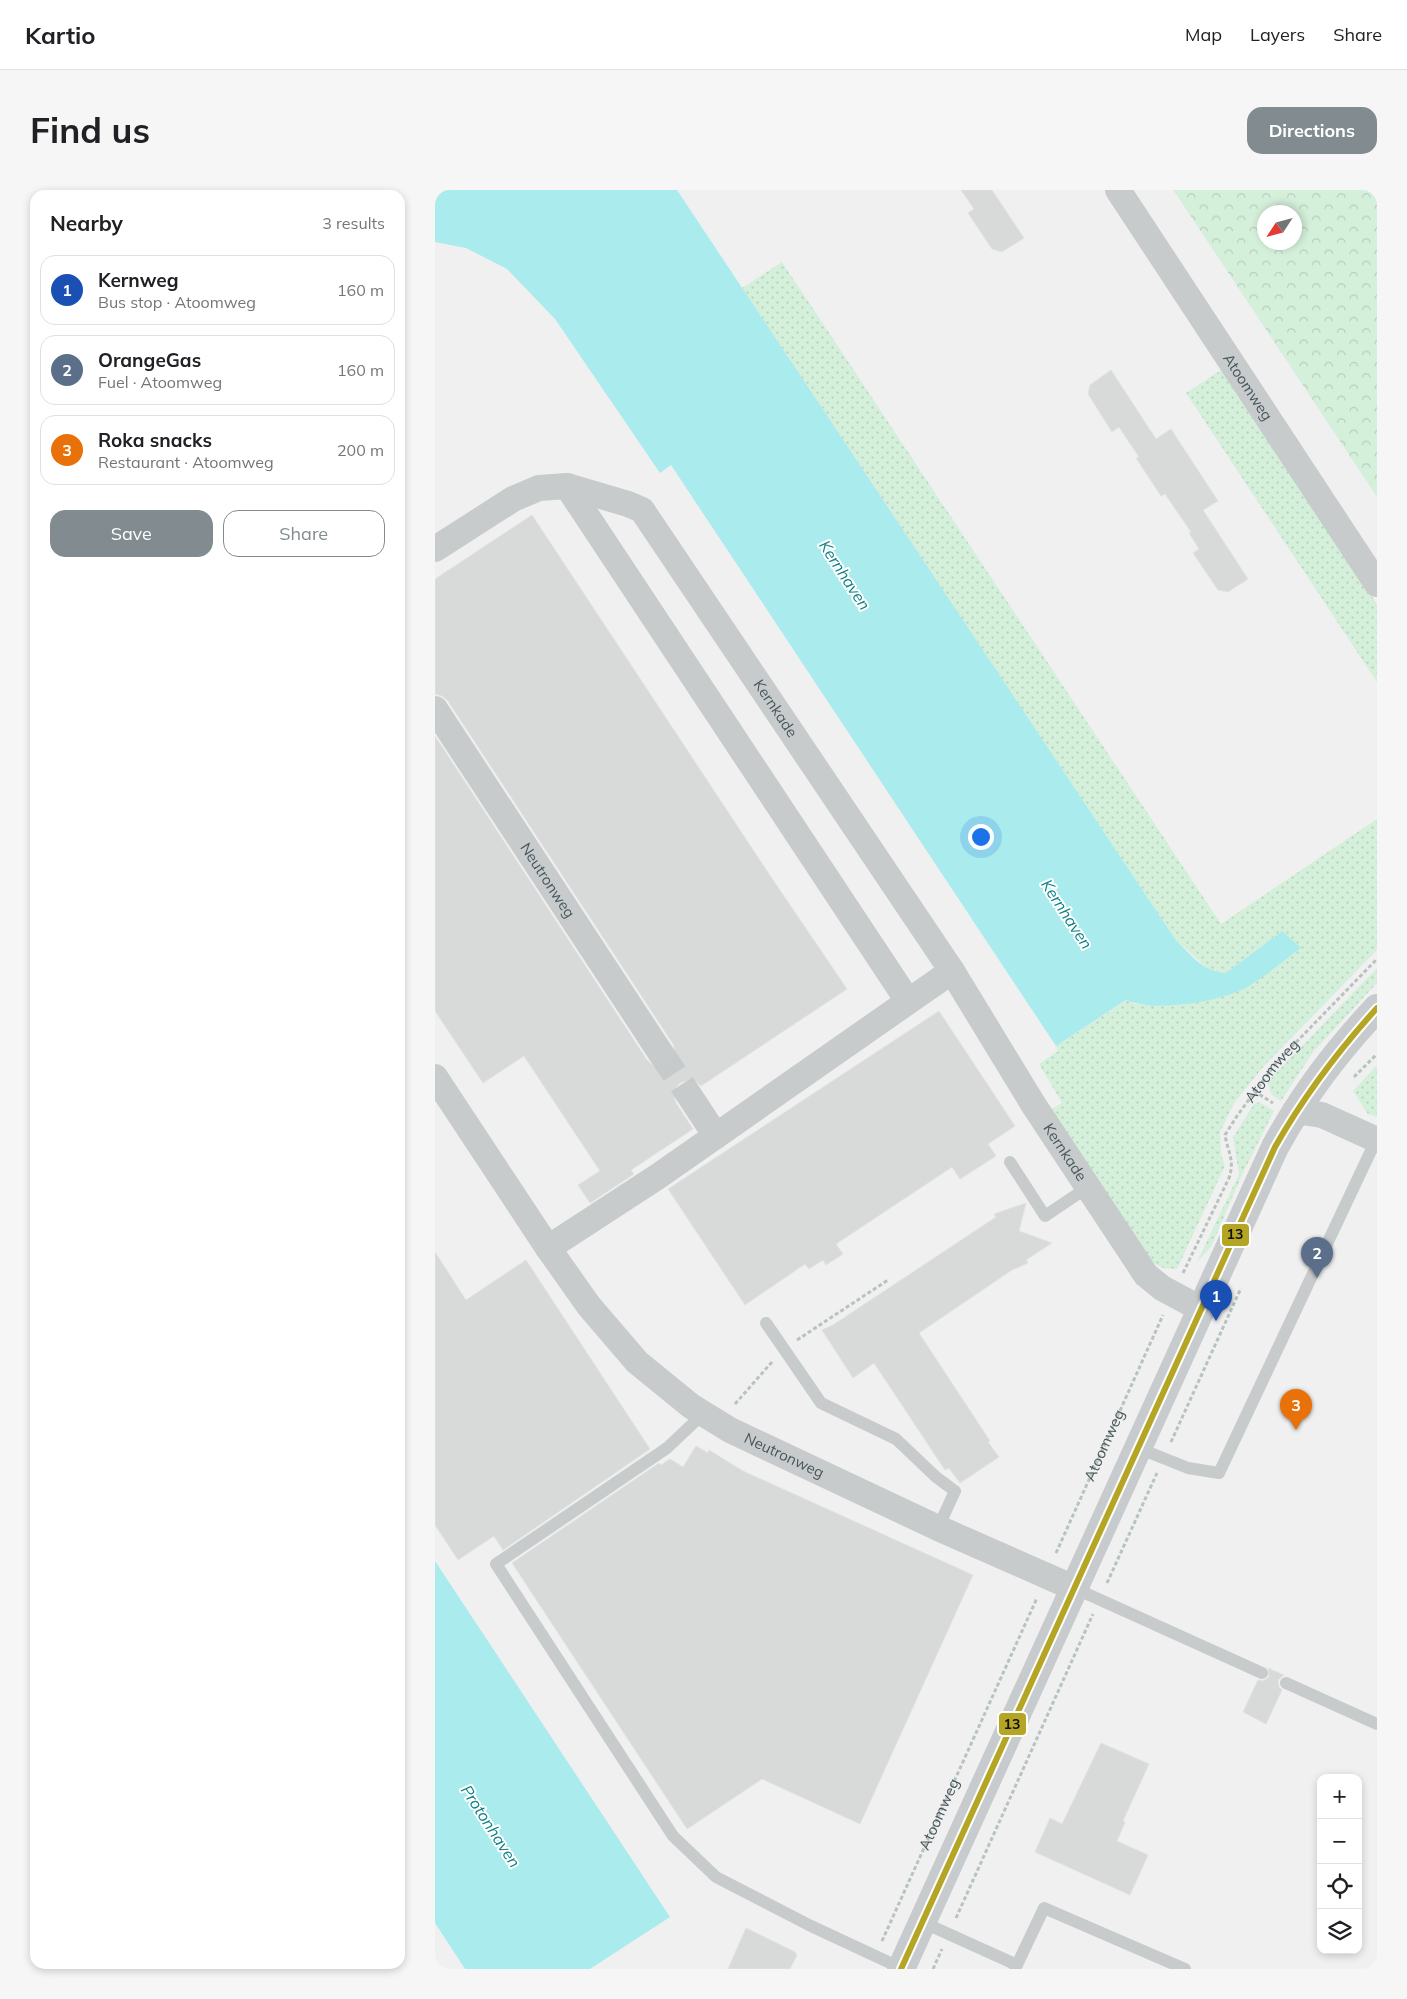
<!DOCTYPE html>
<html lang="en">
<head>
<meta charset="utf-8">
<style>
  :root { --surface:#fff; --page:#f6f6f6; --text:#202124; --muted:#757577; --line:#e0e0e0; --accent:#828c90 }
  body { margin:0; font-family:Mulish,sans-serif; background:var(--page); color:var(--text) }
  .controls { position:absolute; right:15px; bottom:15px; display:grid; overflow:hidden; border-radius:10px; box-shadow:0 2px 8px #0003 }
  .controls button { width:45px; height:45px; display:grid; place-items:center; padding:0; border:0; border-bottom:1px solid var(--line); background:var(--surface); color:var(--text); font:25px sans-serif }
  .compass { position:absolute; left:822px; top:15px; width:45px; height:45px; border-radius:50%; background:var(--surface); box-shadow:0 2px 8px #0003; rotate:234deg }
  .you { position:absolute; left:545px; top:646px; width:18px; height:18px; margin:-12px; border:4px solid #fff; border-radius:50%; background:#1a73e8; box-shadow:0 0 0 8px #1a73e833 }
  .badge { display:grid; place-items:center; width:32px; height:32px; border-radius:50%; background:var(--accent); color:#fff; font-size:16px; font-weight:700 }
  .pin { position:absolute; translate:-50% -41px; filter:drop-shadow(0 1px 2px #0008) }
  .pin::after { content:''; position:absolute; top:26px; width:18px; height:15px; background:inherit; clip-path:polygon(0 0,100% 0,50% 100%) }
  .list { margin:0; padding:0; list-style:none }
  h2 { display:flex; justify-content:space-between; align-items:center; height:65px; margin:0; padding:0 20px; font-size:21px }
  h2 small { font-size:16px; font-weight:400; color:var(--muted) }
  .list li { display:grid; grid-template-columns:32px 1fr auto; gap:15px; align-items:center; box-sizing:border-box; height:70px; margin:0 10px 10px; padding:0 10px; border:1px solid var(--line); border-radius:15px }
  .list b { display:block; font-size:19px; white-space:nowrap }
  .list p { margin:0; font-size:16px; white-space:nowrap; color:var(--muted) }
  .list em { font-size:16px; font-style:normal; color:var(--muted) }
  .actions { display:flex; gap:10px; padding:15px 20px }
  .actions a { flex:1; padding:11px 0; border:1px solid var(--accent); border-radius:15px; text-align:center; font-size:18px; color:var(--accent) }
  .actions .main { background:var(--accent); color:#fff }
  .icon { flex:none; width:28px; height:28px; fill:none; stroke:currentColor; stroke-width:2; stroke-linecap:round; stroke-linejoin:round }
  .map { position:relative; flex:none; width:942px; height:1779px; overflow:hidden; border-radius:15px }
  header { display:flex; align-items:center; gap:30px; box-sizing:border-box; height:70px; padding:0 25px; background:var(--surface); border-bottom:1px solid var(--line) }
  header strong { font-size:24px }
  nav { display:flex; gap:28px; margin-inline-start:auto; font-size:18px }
  .intro { display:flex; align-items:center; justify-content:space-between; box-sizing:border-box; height:120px; padding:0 30px }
  h1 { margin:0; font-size:35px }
  .button { padding:12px 22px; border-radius:15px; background:var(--accent); color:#fff; font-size:18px; font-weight:700 }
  main { display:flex; gap:30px; padding:0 30px }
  aside { flex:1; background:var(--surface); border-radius:15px; box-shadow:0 2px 8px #0003 }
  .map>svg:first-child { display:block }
</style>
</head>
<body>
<header>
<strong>Kartio</strong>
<nav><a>Map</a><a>Layers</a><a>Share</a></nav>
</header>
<div class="intro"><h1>Find us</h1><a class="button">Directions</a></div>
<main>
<aside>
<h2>Nearby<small>3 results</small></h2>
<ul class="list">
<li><span class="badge" style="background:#1a4fb4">1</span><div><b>Kernweg</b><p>Bus stop · Atoomweg</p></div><em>160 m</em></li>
<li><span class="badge" style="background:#5c6f8a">2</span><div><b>OrangeGas</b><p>Fuel · Atoomweg</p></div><em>160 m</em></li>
<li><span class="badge" style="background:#e8710a">3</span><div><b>Roka snacks</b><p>Restaurant · Atoomweg</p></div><em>200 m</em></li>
</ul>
<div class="actions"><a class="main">Save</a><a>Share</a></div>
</aside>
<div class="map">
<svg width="942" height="1779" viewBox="0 0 942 1779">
  <defs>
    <pattern id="grass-dots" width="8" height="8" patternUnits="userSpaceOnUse" patternTransform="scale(1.25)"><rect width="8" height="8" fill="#d4efda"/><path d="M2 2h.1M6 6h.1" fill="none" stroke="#b7cfbe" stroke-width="1.8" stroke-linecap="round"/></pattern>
    <pattern id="forest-crowns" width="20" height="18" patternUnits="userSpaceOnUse" patternTransform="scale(1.25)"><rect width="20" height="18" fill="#d4efda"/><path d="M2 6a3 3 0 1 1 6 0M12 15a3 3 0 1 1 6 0" fill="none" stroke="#b7cfbe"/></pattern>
  </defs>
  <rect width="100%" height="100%" fill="#f1f0f0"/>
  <!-- grass -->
  <path fill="url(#grass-dots)" d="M347,72L786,734L942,629V760L829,876L799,913L785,942L786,964L790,976L742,1079L728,1078L717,1072L615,920L627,913L604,874L623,861L621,856L692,810L700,814L731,816L747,815L785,807L847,741L791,783L775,781L740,749L307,98Z
    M786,180L942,414V492L751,203Z
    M942,778V793L878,862L846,911L836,904L833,893L841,883Z
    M942,875V927L933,924L918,901Z
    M824,912L839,921L807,985L776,1057L762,1072L804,984L798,947L819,914Z"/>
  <!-- forest -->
  <path fill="url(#forest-crowns)" fill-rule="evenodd" d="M738,0H942V307L743,7ZM829,22H859V52H829Z"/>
  <!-- water -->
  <path fill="#aaebed" d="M0,0H242L740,749C755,764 768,782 791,783L847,741L866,758C849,770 832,785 814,796C787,812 720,823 691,810L621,856L236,275L225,283L120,129L72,79L31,58L0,52Z
    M0,1371L235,1727L155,1779H30L0,1733Z"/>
  <!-- building -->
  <path fill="#d8d9d9" stroke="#e2e2e3" d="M526,0H557L589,48L567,62L557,59L533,23L539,19Z
    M676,180L721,249L736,239L783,311L768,320L813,389L793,402L783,400L758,363L764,359L754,343L756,342L730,304L726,306L701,268L704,267L684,237L677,242L653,204L655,195Z
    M97,325L336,687L412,799L266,896L260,891L254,890L245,893L240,899L239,906L241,913L258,939L196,980L199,984L155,1013L143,995L165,981L89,866L48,893L0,821V546L212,870L219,876L226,877L234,874L239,868L240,862L238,854L13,511L7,506L0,504V389Z
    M504,821L580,936L553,954L561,966L525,989L517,977L401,1054L408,1064L391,1075L388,1070L374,1079L370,1074L310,1115L233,999Z
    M591,1013L584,1041L617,1053L591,1070L593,1073L577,1080L484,1143L555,1251L553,1252L564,1267L525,1293L514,1278L510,1280L439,1173L418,1188L387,1140L398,1135L561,1027L559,1024Z
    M0,1062L31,1110L91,1070L215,1259L68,1360L59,1346L23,1370L0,1335Z
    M261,1256L273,1263L274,1260L308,1281L538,1385L425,1634L327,1589L252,1639L77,1373L224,1273L226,1275L235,1269L248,1277Z
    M833,1478L849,1485L843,1490L844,1497L847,1500L831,1534L808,1522L823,1490L828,1491L834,1487Z
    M666,1553L714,1574L688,1631L690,1632L682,1651L713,1665L695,1705L600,1662L615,1628L627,1634Z
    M311,1738L360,1762L362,1765L355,1779H293Z"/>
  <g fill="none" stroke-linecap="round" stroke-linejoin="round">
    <!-- street-tunnel -->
    <path stroke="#c6cacb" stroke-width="26" stroke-dasharray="26 13" stroke-linecap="butt" d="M225,862L254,905"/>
    <!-- path -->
    <g stroke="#b7c3bd" stroke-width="3" stroke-dasharray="4 2.5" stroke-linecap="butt">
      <path d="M919,887L942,864"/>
      <path d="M819,901L838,913"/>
      <path id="s1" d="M748,1083L794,988C800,970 793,963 790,945L802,926L841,873L942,769"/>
      <path d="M362,1150L453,1090"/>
      <path d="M300,1214L337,1172"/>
      <path d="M736,1252L806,1098"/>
      <path id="s2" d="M621,1363L728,1125"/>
      <path d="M672,1393L722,1283"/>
      <path d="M521,1728L658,1424"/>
      <path id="s3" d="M447,1751L602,1408"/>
      <path d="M498,1779L507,1759"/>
    </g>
    <!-- lane -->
    <path stroke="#c8cbcc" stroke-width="12" d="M575,972L610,1026L653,997
      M331,1133L386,1213L461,1249L501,1287L520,1301L503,1338
      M268,1224L232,1258L61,1374L238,1646L281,1687L376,1736L466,1778
      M703,1258L753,1278L784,1283L941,950
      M639,1398L827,1483
      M851,1493L942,1534
      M487,1732L582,1775
      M580,1779L609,1718L750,1779"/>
    <!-- street -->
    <g stroke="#c8cbcc" stroke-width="26">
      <path id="s4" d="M683,0L942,394"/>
      <path id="s5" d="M132,296L193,314L207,320L517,781L598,914L711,1085L727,1098L766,1119"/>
      <path d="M0,359L78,309L104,298L132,296L473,811"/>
      <path id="s6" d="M0,519L225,862"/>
      <path id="s7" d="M0,887L113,1058L154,1116L202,1172L256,1216L295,1240L503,1338L639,1398"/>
      <path d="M254,905L281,946"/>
      <path d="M860,921L887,925L942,950"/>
      <path d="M113,1058L222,987L517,781"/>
    </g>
    <!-- secondary -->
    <path stroke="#c8cbce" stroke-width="28" d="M466,1779L840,957C869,904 901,862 942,818"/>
    <!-- bus-1 casing -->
    <g stroke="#fff" stroke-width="10">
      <path id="bus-1" d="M466,1779L840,957C869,906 903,861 942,818"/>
    </g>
    <!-- bus-1 -->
    <use href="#bus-1" stroke="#b4a525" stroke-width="6"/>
  </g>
  <g text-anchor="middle" stroke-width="4" stroke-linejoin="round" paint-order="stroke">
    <!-- street labels -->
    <g font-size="15" fill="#47565c" stroke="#fff">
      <text dy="5" stroke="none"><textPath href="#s4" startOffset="236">Atoomweg</textPath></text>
      <text dy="5" stroke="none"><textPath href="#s5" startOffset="318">Kernkade</textPath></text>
      <text dy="5" stroke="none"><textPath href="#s6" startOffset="205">Neutronweg</textPath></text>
      <text dy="5" stroke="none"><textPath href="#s1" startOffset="229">Atoomweg</textPath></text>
      <text dy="5" stroke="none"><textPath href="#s5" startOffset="848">Kernkade</textPath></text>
      <text dy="5" stroke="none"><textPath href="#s2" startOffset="118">Atoomweg</textPath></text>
      <text dy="5" stroke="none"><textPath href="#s7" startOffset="525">Neutronweg</textPath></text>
      <text dy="5" stroke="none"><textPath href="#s3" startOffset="139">Atoomweg</textPath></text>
    </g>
    <!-- water labels -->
    <g font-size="16" font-style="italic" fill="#0d8184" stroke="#fff">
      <text transform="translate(410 385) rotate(57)" y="6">Kernhaven</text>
      <text transform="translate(632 724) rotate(57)" y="6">Kernhaven</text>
      <text transform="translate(56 1636) rotate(57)" y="6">Protonhaven</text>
    </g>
  </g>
  <g stroke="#fff" stroke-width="2">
    <rect x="786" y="1033" width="29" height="24" rx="5" fill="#b4a525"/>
    <rect x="563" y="1522" width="29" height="24" rx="5" fill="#b4a525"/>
  </g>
  <g font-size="14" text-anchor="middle" font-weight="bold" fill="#111">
    <text x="800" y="1049">13</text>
    <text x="577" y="1539">13</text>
  </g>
</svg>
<div class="controls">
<button>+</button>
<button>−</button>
<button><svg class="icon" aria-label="locate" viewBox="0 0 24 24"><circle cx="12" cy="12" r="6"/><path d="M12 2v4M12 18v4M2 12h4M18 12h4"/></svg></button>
<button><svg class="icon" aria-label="layers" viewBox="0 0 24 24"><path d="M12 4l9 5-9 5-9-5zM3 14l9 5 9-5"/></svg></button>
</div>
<svg class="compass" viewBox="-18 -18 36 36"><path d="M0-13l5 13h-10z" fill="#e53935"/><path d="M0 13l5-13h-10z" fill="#757577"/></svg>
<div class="you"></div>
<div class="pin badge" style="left:781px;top:1131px;background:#1a4fb4">1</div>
<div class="pin badge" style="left:882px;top:1088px;background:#5c6f8a">2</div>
<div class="pin badge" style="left:861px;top:1240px;background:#e8710a">3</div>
</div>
</main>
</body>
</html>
